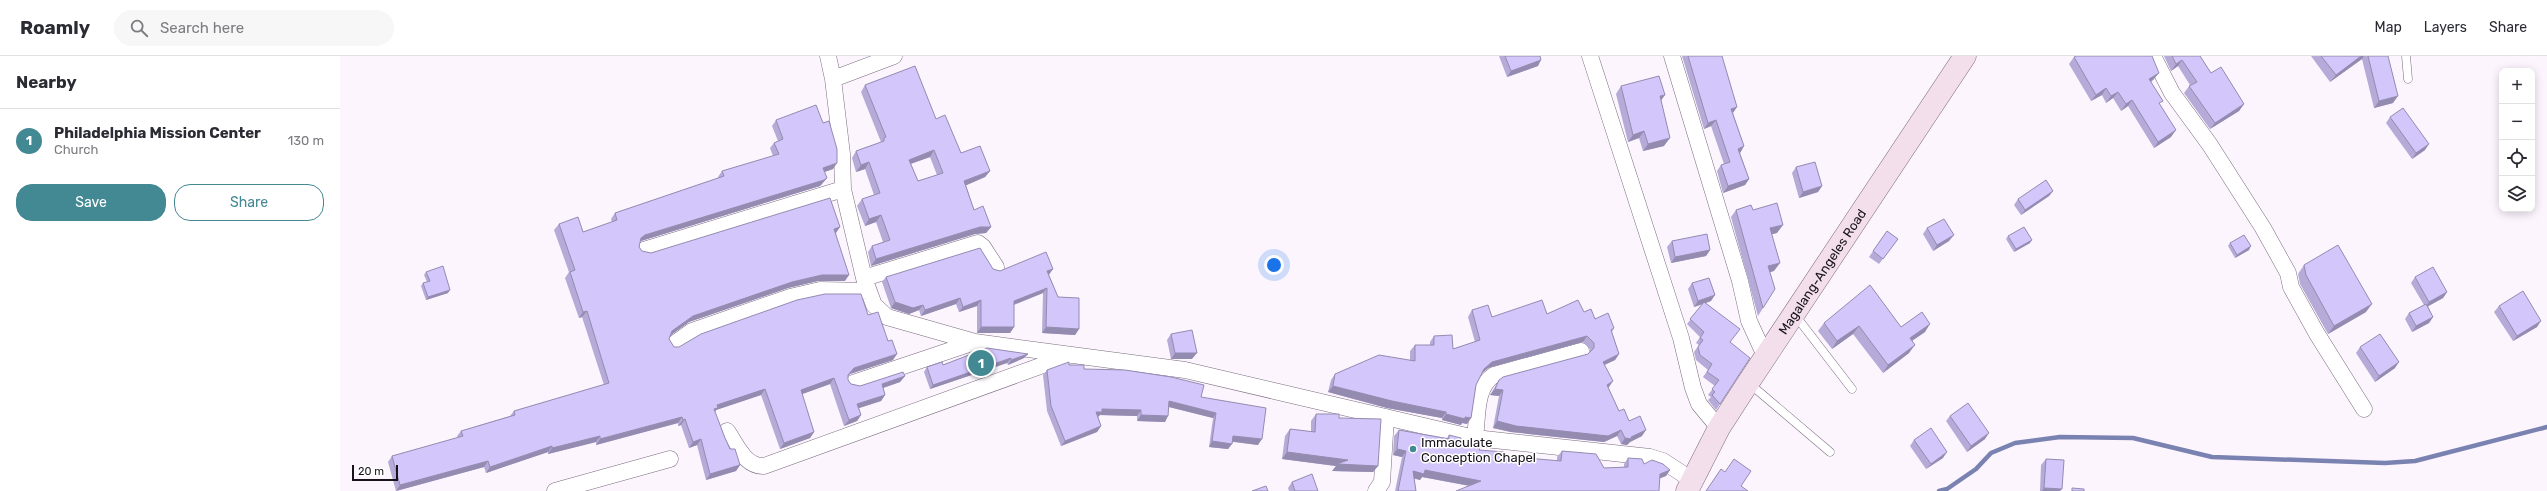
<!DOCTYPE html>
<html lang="en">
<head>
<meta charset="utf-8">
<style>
  :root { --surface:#fff; --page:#f7f7f7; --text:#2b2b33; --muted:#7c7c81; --line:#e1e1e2; --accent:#438993 }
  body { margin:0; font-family:Rubik,sans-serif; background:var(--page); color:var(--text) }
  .controls { position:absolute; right:12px; top:12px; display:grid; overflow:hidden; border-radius:8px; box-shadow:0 2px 10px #0003 }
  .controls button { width:36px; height:36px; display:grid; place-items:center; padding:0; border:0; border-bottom:1px solid var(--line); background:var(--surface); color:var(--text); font:20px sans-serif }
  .scale { position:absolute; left:12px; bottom:10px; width:46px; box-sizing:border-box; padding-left:4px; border:2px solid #18131a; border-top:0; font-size:11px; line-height:14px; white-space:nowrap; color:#18131a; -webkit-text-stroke:3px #fff; paint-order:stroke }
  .you { position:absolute; left:934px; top:209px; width:14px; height:14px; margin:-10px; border:3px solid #fff; border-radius:50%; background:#1a73e8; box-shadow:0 0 0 6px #1a73e833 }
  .badge { display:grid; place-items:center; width:26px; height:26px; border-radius:50%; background:var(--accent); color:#fff; font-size:13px; font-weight:700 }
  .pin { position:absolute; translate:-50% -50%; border:2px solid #fff; box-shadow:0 1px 4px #0006 }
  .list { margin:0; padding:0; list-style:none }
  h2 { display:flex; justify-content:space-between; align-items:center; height:52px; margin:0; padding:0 16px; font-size:17px }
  h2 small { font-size:13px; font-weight:400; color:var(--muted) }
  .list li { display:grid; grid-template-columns:26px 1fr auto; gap:12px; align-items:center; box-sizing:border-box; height:64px; padding:0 16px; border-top:1px solid var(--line) }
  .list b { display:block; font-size:15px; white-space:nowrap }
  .list p { margin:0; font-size:13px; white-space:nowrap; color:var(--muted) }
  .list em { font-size:13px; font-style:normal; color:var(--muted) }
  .actions { display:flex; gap:8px; padding:12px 16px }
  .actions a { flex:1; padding:9px 0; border:1px solid var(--accent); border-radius:16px; text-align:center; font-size:14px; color:var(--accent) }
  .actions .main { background:var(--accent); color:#fff }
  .icon { flex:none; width:22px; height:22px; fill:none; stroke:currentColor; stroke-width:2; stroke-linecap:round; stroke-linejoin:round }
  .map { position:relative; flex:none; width:2207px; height:435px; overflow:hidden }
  header { display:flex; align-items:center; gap:24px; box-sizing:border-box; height:56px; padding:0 20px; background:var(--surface); border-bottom:1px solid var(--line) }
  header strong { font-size:19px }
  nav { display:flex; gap:22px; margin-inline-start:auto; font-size:14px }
  .search { width:280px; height:36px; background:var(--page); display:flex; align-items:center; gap:10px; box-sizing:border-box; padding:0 14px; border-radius:22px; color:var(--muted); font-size:15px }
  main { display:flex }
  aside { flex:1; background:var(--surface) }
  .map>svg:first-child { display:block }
</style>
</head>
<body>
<header>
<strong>Roamly</strong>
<div class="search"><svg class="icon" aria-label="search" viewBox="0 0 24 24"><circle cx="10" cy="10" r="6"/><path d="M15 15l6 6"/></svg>Search here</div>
<nav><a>Map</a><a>Layers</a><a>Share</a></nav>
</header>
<main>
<aside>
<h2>Nearby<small></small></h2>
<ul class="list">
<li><span class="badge">1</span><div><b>Philadelphia Mission Center</b><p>Church</p></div><em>130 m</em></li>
</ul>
<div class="actions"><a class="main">Save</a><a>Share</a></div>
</aside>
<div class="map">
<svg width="2207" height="435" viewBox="0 0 2207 435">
  <rect width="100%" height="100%" fill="#fcf5fe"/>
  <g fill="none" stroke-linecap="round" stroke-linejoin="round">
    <!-- stream -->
    <path stroke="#7982b0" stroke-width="4.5" d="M1599,435L1607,433L1636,413L1651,397L1675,387L1720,381L1793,382L1872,401L2045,407L2075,405L2207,371"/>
    <!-- service casing -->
    <g stroke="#7b6c7f" stroke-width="9">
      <path id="service" d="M2066,0L2068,23
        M1455,259L1512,333
        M1410,328L1490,396"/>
    </g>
    <!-- minor casing -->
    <g stroke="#7b6c7f" stroke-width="17">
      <path id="minor" d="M488,0L493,23L502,98L503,133L524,222L534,249L547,261L635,286L845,314L1135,382L1310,401L1323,405L1352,424
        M1250,0L1341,282L1353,332L1359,348L1379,372
        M1332,0L1400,225L1409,265L1426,302
        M1813,0L1832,37L1870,89L1923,172L1948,217L1951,231L1977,278L2024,353
        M493,23L554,0
        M304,194L503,133
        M524,222L638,187L643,191L656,211
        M334,288L352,275L450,241L480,234L529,235
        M513,327L635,286
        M387,375C397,389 405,411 424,410L728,300
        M1135,382C1138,360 1135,331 1154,319L1241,295
        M215,435L330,403
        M1036,435L1042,426L1046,361"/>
    </g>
    <!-- secondary casing -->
    <g stroke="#7b6c7f" stroke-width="23">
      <g id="secondary">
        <path id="s1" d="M1347,435L1379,372L1408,327L1625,0"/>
      </g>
    </g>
    <!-- service -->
    <use href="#service" stroke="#fff" stroke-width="8"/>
    <!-- minor -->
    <use href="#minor" stroke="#fff" stroke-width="16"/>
    <!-- secondary -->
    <use href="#secondary" stroke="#f3deec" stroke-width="22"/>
  </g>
  <!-- wall -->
  <path fill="#b5aad8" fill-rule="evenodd" d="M1159,0H1200L1198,10L1167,21Z
    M1342,0H1382L1393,57L1404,90L1400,97L1409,123L1405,129L1383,137L1377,115L1381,109L1384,108L1371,70L1364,73Z
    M1824,0H1860L1871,17L1904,48L1899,55L1870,73L1844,37L1850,29L1838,10L1831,15Z
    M1971,0H2048L2053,47L2034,52L2022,3L1990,26Z
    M1734,1L1814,23L1811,26L1831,81L1814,92L1788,50L1781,55L1773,42L1766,47L1762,39L1751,45L1729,8Z
    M525,29L596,63L621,97L650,115L645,121L626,129L634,154L651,171L646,177L635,178L531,210L528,196L532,190L543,186L536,166L525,170L517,150L522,143L534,139L525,113L516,116L512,102L516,95L541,86L521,36ZM590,101L597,119L578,125L571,108Z
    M1281,30L1321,44L1324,90L1303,95L1299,82L1288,86L1276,38Z
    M2050,61L2085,94L2072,103L2046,67Z
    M436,64L493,113L484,116L487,122L482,128L480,130L301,185L300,186L299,191L302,195L311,197L496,177L505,225H478L448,232L349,266L331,279L329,283L334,291H339L528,259L553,304L510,318L508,320V324L511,328L520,330L565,320L560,326L543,332L545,339L541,345L519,352L521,359L517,365L504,370L490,328L462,338L474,376L470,382L440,393L421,339L376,354L375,356L385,382L400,409L396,415L366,424L357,389L349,392L341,369L338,370V367L256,389V386L208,398V396L146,417L144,411L56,435L48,406L52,400L118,382L117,380L121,375L170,360L174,355L264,329L242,261L239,262L225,222L229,216L214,174L219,168L243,176L272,166L271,163L275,157L378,122V121L382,115L433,100L430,92L434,87L438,85L432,70Z
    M1456,111L1482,130L1478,136L1459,142L1452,117Z
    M1713,135L1709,140L1681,159L1674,149L1678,143Z
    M1396,154H1413L1437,177L1432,178L1434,215L1430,216L1423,252L1418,260L1391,161Z
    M1587,172L1609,185L1593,195L1583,178Z
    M1547,175L1558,183L1539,208L1529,201Z
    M1668,180L1690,187L1674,196L1666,183Z
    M1332,185L1370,194L1366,200L1331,207L1327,191Z
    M1890,187L1909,194L1895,202L1888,190Z
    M1964,209L2026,256L1988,278L1960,228L1958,218Z
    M653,213L660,215L713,213L709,219L718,241L739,273L735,279L702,277L703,237L674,249V271L670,277H637V250L619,256L616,248L581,260L579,254L569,258L551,252L542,226L546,221Z
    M86,216L108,237L86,244L81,230L83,227L87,226L84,219Z
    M2075,221L2107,236L2103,242L2088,250L2093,261L2089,267L2072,276L2065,263L2069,257L2084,249L2071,227Z
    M1352,227L1371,245L1366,247L1390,286L1380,348L1376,354L1368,344L1371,341L1368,339L1375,330L1363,321L1368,314L1356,304L1354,296L1359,289L1356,287L1360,281L1347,268L1363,248L1354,251L1348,233Z
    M2159,250L2197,271L2173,285L2154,256Z
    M1132,254L1152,261L1244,256L1274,272L1272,276L1279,298L1275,304L1264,309L1269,331L1268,332L1279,355L1289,365L1302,380L1290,386L1287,389L1281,388L1277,380L1264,386L1171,376L1153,372L1159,340L1150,339L1159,324L1248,298L1250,296V293L1243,286L1148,312L1142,317L1136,329L1131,362L1127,368L1122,367L1121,369L1102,364V362L1047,352L988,336L991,324L995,318L1070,304V295L1075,289H1090V286L1094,280L1113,293L1135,286L1128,261Z
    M1484,267L1561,271L1585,276L1572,285L1569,297L1543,317L1513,278L1492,293L1478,275Z
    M831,278L852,303H831L827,284Z
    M2020,291L2055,312L2035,326L2016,297Z
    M688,298L684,302L668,309L667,307L590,333L584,316L587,311Z
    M729,309L744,313L861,341L918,389L893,386L888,393L869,391L873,362L829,351L825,366L797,365V360L760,359L758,361L761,370L757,376L721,390L707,355L703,319L707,314Z
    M976,358L999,362L1038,410L1033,416L992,415L996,410L942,403L945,380L950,373L971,376V365Z
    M1610,360L1645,383L1627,396L1606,365Z
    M1059,374L1107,382L1109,379L1120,387L1139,394L1164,400L1217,405V401L1222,395L1264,412L1284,411V408L1288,402L1304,408L1330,414L1326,420L1320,422L1129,430L1082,421L1080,424L1074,422L1076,435H1055L1062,401L1053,399L1054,380Z
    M1574,384L1603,402L1586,413L1570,390Z
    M1706,403L1720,435H1700L1701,409Z
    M952,426L978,435H949L948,432Z"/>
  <!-- shaded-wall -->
  <path fill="#948bb0" d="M2021,0H2024L2022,3L1990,26L1996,19Z
    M1201,4L1198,10L1167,21L1171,15Z
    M1842,4L1838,10L1831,15L1836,8Z
    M1819,17L1814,23L1805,30L1809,23Z
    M1766,32L1762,39L1751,45L1756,39Z
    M1778,36L1773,42L1766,47L1771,40Z
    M1325,39L1320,46V40Z
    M2058,40L2053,47L2034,52L2039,45Z
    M1792,44L1788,50L1781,55L1786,48Z
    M1904,48L1899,55L1870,73L1875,67Z
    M1397,51L1393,57L1391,53Z
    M1376,64L1371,70L1364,73L1368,67Z
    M1836,74L1831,81L1814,92L1818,86Z
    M1304,75L1299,82L1288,86L1293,79Z
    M1330,82L1324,90L1303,95L1308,88Z
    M2089,88L2085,94L2072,103L2076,97Z
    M1404,90L1400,97L1394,99L1398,93Z
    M594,94L590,101L564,110L569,104Z
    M529,106L525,113L516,116L521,109Z
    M497,107L493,113L479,118L483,112Z
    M650,115L645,121L620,132L624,125Z
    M487,122L480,130L301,185L297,188L301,182L305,179Z
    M1409,123L1405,129L1383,137L1388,130Z
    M1482,130L1478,136L1459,142L1463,136Z
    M1713,135L1709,140L1681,159L1685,154Z
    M541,159L536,166L525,170L529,163Z
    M1443,169L1437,177L1425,180L1430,172Z
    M500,171L496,177L490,179L494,173Z
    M640,171H651L646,177L635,178L531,210L536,203Z
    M1614,179L1609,185L1593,195L1597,189Z
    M1692,184L1690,187L1674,196L1676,193Z
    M1911,190L1909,194L1895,202L1897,199Z
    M1370,194L1366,200L1331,207L1335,201Z
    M1440,207L1434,215L1423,218L1428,210Z
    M713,213L709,218L703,221L707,215Z
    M482,219H509L505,225H478L448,232L349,266L328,281L332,275L353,260L452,226Z
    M707,232L703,237L670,250L674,245Z
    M110,234L108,237L86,244L88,241Z
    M2107,236L2103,242L2085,252L2089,246Z
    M1375,239L1371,245L1354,251L1358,245Z
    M620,242L616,248L581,260L585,254Z
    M641,244L637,250L619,256L623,251Z
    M555,246L583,249L579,254L569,258L551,252Z
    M2032,248L2026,256L1988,278L1994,270Z
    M247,255L242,261L239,262L243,256Z
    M2093,261L2089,267L2072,276L2076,270Z
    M2201,265L2197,271L2173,285L2177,280Z
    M1590,268L1585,276L1564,290L1570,282Z
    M1519,270L1513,278L1492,293L1497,285Z
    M641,271H674L670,277H637Z
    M706,271L739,273L735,279L702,277Z
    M1247,280L1243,286L1148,312L1140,319L1144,313L1152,306Z
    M1575,289L1569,297L1543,317L1548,309Z
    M835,297H857L852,303H831Z
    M557,298L553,304L510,318L504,325L514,312Z
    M688,298L684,302L668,309L671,304Z
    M1279,298L1275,304L1258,312L1263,306Z
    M671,302L667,307L590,333L593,329Z
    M2059,306L2055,312L2035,326L2039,320Z
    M565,320L560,326L537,334L542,328Z
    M494,322L490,328L457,340L461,334Z
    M1273,325L1269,331L1262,335L1267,329Z
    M993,330L1106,356L1102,362L1047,352L988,336Z
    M425,333L421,339L376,354L374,358L370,359L377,349Z
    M1155,333L1163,334L1159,340L1150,339Z
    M545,339L541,345L513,354L517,348Z
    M829,345L876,357L873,362L825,350Z
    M762,353L801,354L797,360L760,359L758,361H752L756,356Z
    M1106,358L1131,362L1127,368L1122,367L1121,369L1102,364Z
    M521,359L517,365L504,370L509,364Z
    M801,359L828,360L825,366L797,365Z
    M342,361L338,367L256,389L260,383Z
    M345,363L341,369L338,370L343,364Z
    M1157,365L1281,374L1277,380L1264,386L1171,376L1153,372Z
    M761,370L757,376L721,390L725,385Z
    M1306,374L1302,380L1290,386L1287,389L1281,388L1285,382L1291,381Z
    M474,376L470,382L440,393L444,387Z
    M1649,377L1645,383L1627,396L1631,390Z
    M260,380L256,386L208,398L212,392Z
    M893,380L922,383L918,389L889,385Z
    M361,383L357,389L349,392L353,386Z
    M872,385L892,388L888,393L869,391Z
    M212,390L208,396L146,417L150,411Z
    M1057,393L1066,395L1062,401L1053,399Z
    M947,396L1008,404L1038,410L1033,416L992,415L996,410L942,403Z
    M1607,396L1603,402L1586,413L1591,408Z
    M148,405L144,411L56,435L60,429Z
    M400,409L396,415L366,424L370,418Z
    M1085,414L1141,425L1137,431L1082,421L1080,424L1068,421L1073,415Z
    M1330,414L1326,420L1316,424L1320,418Z
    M1704,432L1722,433L1720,435H1702Z"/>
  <!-- building -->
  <path fill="#d3c6fb" stroke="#948bb0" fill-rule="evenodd" d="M1165,0H1200L1201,4L1171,15Z
    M1348,0H1382L1397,51L1391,53L1404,90L1398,93L1409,123L1388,130L1381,109L1390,106L1376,64L1368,67Z
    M1736,0H1812L1819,17L1809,23L1823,45L1819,47L1836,74L1818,86L1792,44L1786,48L1778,36L1771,40L1766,32L1756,39L1734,1Z
    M1832,0H1860L1871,17L1881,11L1904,48L1875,67L1849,30L1857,26L1842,4L1836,8Z
    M1981,0H2021L1996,19Z
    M2028,0H2048L2058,40L2039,45Z
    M575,10L596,63L605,59L621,97L640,90L650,115L624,125L634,154L643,150L651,171H640L536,203L532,190L550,184L541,159L529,163L522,143L540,137L529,106L521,109L516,95L544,85V82L546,81L525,29ZM594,94L603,117L578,125L569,104Z
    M1319,20L1325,39L1320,40L1330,82L1308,88L1304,75L1293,79L1281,30Z
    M476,49L483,67L489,65L497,93V107L483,112L487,122L484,124L305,179L301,182L299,191L302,195L311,197L490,142L500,171L494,173L509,219H482L452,226L353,260L332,275L329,283L334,291H339L361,278L457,244L485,238H521L528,259L538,256L548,285L552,284L557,298L514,312L508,319V324L511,328L520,330L563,316L565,320L542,328L545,339L517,348L521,359L509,364L494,322L461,334L474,376L444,387L425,333L377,349L378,352L374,353L385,382L390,393H395L400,409L370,418L361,383L353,386L345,363L343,364L342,361L260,383V380L212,392V390L150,411L148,405L60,429L52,400L123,380L121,375L175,359L174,355L269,327L247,255L243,256L230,216L235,214L219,168L238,161L243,176L277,164L275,157L384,120L382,115L439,98L434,87L443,83L436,64Z
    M2063,52L2089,88L2076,97L2050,61Z
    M1475,106L1482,130L1463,136L1456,111Z
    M1706,124L1713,135L1685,154L1678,143Z
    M1437,147L1443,169L1430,172L1440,207L1428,210L1435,233L1423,252L1396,154L1411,149L1413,154Z
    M1604,163L1614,179L1597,189L1587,172Z
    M1684,171L1692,184L1676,193L1668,180Z
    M1547,175L1558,183L1543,203L1533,195Z
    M1367,178L1370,194L1335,201L1332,185Z
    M1904,179L1911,190L1897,199L1890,187Z
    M1998,189L2032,248L1994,270L1966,219L1964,209Z
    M640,192L653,213L660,215L706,196L713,213L707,215L718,241L739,242V273L706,271L707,232L674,245V271H641V244L623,251L620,242L585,254L583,249L573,252L555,246L546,221Z
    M103,210L110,234L88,241L83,227L90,225L86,216Z
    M2093,211L2107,236L2089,246L2075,221Z
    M1369,222L1375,239L1358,245L1352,227Z
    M1530,229L1561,271L1582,256L1590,268L1570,282L1575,289L1548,309L1519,270L1497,285L1484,267Z
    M2183,235L2201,265L2177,280L2159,250Z
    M1202,244L1207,258L1238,244L1244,256L1251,253L1255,263L1268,257L1274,272L1271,274L1279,298L1263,306L1273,325L1267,329L1279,355L1284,353L1289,365L1300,360L1306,374L1291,381L1292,383L1285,382L1281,374L1268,380L1176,370L1157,365L1163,334L1155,333L1159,324L1163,321L1248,298L1254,292V287L1247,280L1152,306L1144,313L1136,329L1131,362L1125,361V363L1106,358V356L1052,345L993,330L995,318L1039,299L1075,305V289H1094V280L1112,279L1113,293L1140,284L1132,254L1148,249L1152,261Z
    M1364,246L1400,273L1390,286L1410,302L1380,348L1372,339L1375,336L1372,333L1379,324L1367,316L1372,308L1360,299L1358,291L1363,284L1360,282L1364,276L1350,263Z
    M2086,248L2093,261L2076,270L2069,257Z
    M852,274L857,297H835L831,278Z
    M2040,278L2059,306L2039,320L2020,291Z
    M647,292L688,298L671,304V302L593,329L587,311L602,306L603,309Z
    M729,306V309H744V313L785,314L831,321L864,329L861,341L926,352L922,383L893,380L892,388L872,385L876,357L829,345L828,360L801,359V354L762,353V356H756L761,370L725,385L711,350L707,314Z
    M1628,347L1649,377L1631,390L1610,360Z
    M976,358H999V362L1041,363L1038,410L997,408L1008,404L947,396L950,373L975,376Z
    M1591,372L1607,396L1591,408L1574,384Z
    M1059,374L1109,383V379L1121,382L1120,387L1140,391L1139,394L1164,396V400L1221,405L1222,395L1256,398L1264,412L1288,411V402L1302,403L1304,408L1312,404L1323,408L1330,414L1320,418L1319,435H1116L1141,425L1085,414L1084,418L1073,415L1076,435H1058L1066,395L1057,393Z
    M1394,403L1411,415L1401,430L1408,435H1366L1381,413L1385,416Z
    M1706,403L1724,404L1722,433L1704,432Z
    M972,418L978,435H955L952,426Z
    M926,430L928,435H912Z
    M1732,432L1744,433V435H1732Z"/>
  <!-- markers -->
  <circle fill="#438993" stroke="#fff" stroke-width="1.5" cx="1073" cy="393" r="4"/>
  <g text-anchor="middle" stroke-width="3" stroke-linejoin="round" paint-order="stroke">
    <!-- street labels -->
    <g font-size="13" fill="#18131a" stroke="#fff">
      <text dy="5" stroke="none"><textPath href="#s1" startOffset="258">Magalang-Angeles Road</textPath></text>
    </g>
    <!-- poi labels -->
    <g font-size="13" fill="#18131a" stroke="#fff" text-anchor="start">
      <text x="1081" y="391">Immaculate<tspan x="1081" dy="15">Conception Chapel</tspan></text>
    </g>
  </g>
</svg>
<div class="controls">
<button>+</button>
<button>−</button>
<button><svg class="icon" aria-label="locate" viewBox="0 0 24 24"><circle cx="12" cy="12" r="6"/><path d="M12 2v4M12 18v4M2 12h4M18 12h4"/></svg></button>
<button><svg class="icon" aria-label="layers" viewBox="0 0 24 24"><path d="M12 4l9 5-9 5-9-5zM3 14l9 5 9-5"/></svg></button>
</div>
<div class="scale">20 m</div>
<div class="you"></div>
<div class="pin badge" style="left:641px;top:307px">1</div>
</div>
</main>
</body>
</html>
